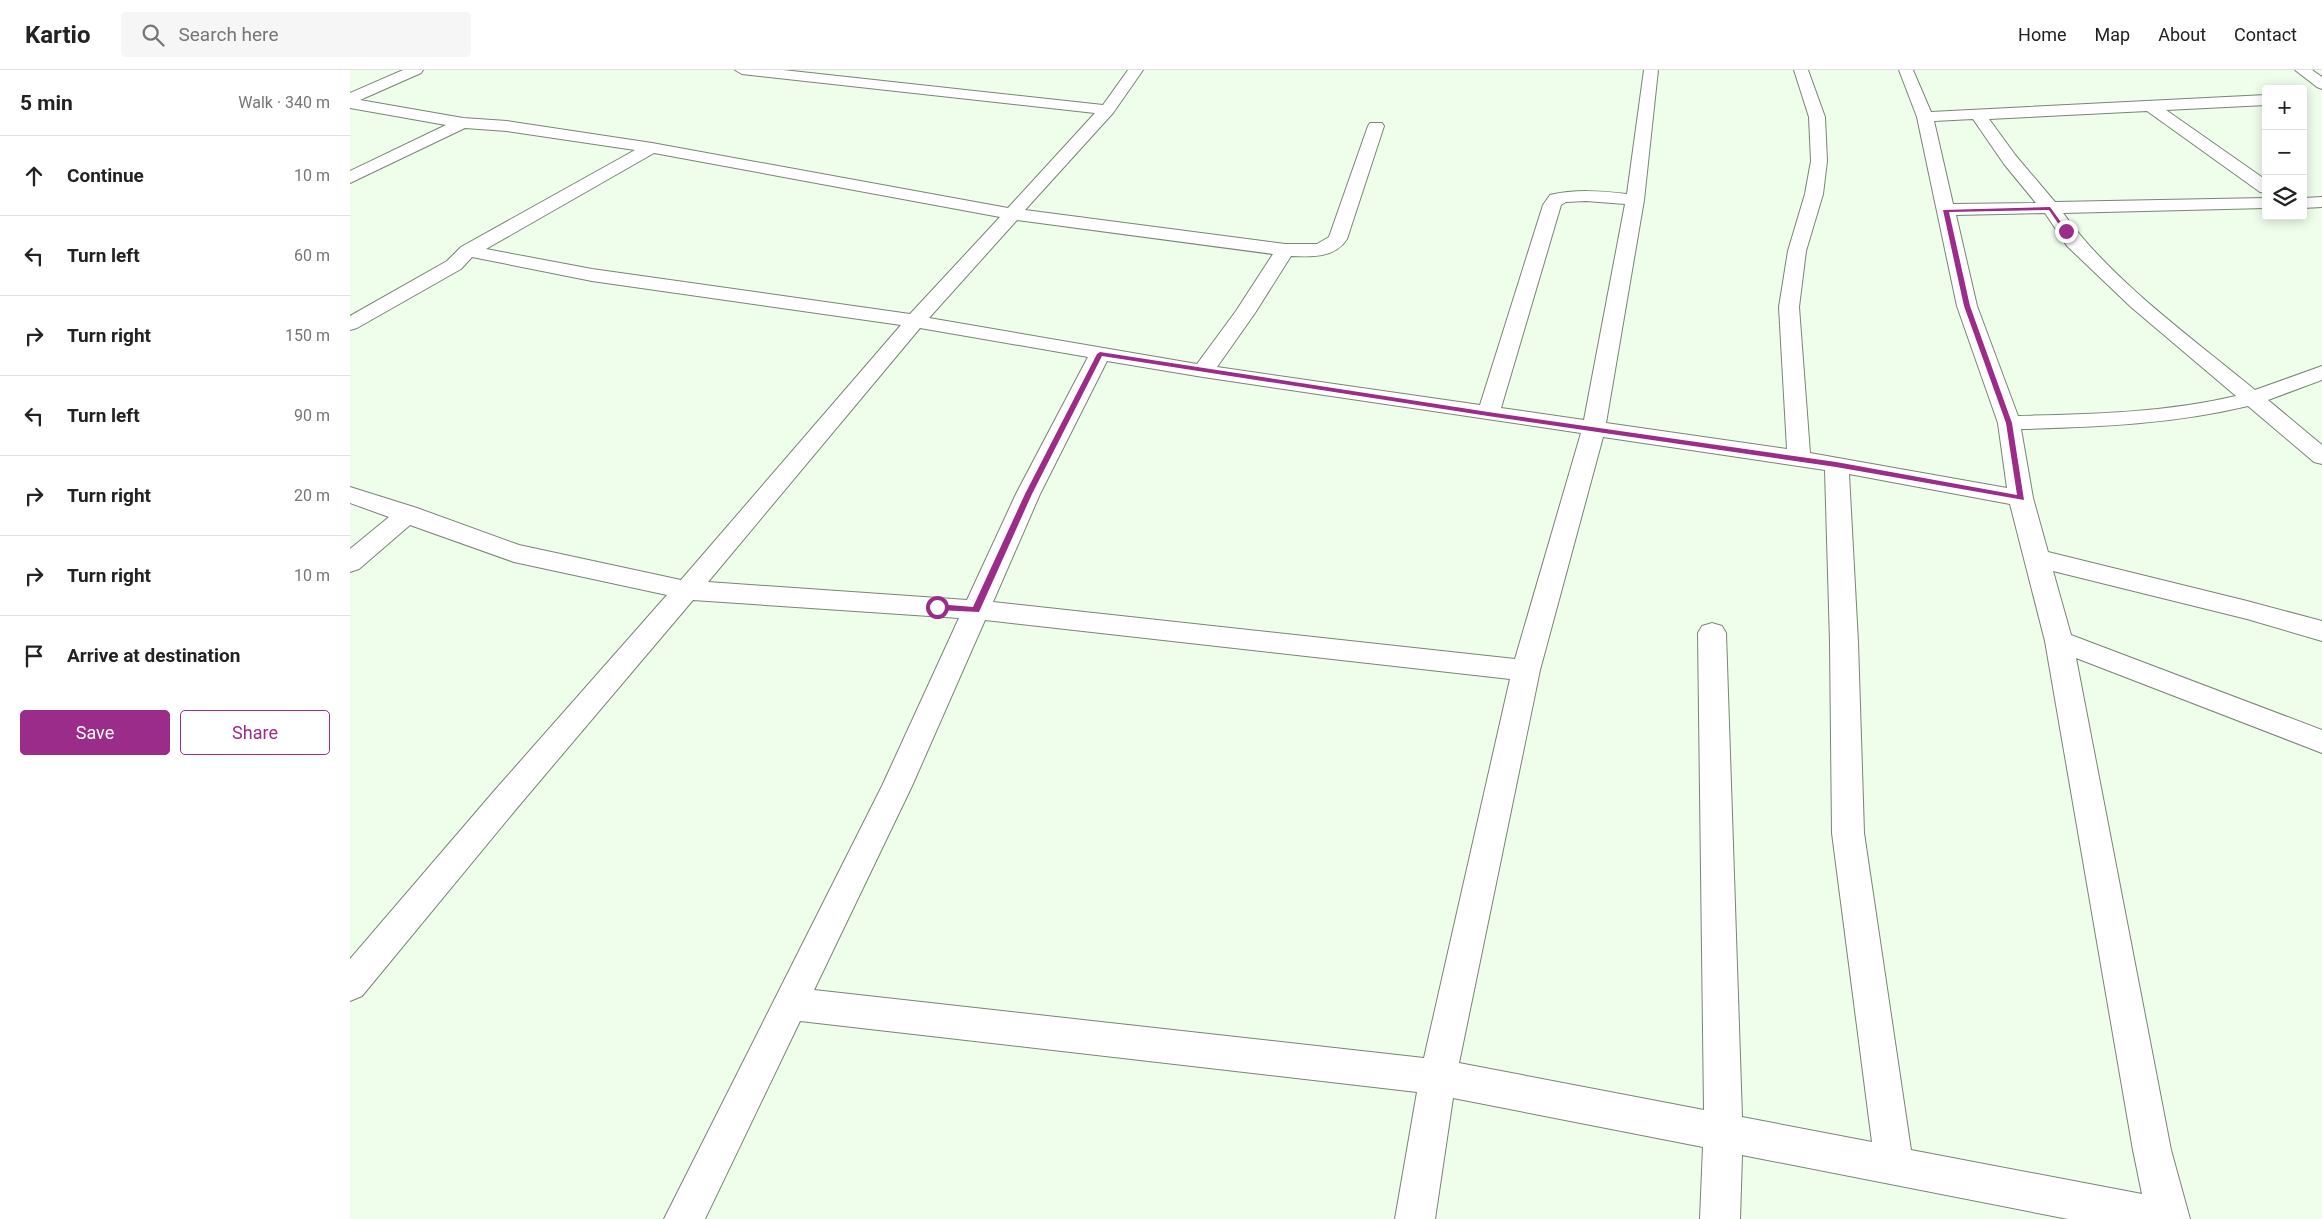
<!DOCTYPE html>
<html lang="en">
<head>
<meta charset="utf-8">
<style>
  :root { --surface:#fff; --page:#f6f6f6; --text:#222; --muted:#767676; --line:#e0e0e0; --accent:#9c2c8a }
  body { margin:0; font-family:Roboto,sans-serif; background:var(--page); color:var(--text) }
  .controls { position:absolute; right:15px; top:15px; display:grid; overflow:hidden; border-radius:5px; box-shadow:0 2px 12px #0003 }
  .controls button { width:45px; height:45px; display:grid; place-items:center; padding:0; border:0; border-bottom:1px solid var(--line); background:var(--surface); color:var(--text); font:25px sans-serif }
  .stop { position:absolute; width:15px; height:15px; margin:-11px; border:4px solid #9c2c8a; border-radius:50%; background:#fff }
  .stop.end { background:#9c2c8a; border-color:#fff; box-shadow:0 1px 5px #0008 }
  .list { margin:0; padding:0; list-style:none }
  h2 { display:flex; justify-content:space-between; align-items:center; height:65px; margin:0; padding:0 20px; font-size:21px }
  h2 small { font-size:16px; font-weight:400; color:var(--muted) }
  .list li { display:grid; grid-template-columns:32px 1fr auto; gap:15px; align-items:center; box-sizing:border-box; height:80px; padding:0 20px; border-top:1px solid var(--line) }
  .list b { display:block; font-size:19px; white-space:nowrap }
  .list em { font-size:16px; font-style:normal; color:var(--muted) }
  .actions { display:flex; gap:10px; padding:15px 20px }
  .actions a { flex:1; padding:11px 0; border:1px solid var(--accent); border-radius:5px; text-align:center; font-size:18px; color:var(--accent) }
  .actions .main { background:var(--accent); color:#fff }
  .icon { flex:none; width:28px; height:28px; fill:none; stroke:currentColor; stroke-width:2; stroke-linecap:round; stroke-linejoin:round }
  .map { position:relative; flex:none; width:1972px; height:1149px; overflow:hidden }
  header { display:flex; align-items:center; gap:30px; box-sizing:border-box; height:70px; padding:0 25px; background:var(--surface); border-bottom:1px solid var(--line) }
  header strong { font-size:24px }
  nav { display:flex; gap:28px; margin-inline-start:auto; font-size:18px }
  .search { width:350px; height:45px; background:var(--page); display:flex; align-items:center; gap:12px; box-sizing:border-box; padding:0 18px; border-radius:5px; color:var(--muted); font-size:19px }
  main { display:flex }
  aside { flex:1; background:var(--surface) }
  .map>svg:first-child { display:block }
</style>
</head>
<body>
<header>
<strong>Kartio</strong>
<div class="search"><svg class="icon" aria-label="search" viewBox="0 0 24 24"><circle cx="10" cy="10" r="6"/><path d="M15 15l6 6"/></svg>Search here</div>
<nav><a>Home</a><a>Map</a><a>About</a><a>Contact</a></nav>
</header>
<main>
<aside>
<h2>5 min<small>Walk · 340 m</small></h2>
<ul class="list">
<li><svg class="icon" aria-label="ahead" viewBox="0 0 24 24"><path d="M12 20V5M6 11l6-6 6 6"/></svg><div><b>Continue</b></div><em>10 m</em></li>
<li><svg class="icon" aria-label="left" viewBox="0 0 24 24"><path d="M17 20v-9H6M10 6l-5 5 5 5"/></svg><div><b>Turn left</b></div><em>60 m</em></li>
<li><svg class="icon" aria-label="right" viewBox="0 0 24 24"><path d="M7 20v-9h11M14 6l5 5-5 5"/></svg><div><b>Turn right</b></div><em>150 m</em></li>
<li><svg class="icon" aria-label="left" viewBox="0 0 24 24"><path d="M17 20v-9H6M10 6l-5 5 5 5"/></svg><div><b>Turn left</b></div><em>90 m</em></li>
<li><svg class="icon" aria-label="right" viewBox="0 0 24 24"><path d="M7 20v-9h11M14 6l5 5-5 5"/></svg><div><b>Turn right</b></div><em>20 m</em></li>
<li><svg class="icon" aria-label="right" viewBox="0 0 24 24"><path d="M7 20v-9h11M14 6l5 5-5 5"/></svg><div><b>Turn right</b></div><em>10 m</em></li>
<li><svg class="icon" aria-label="arrive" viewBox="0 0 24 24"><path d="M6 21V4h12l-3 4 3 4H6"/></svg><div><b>Arrive at destination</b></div></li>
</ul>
<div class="actions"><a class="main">Save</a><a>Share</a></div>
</aside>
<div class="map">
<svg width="1972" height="1149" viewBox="0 0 1972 1149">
  <rect width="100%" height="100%" fill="#effdeb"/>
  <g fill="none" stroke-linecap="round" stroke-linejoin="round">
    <!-- minor casing -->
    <g stroke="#788575" stroke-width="2">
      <path id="minor" d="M53,0H73L71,3L10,30L113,48L157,51L302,73L658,138L745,43L392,4L385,0H433L753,35L778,0H793L763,43L675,140L935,174H967L979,167L1018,56L1020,53H1032L1034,56L997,169C985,188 961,187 941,186L905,243L867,297L1130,335L1193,135L1200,125C1226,119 1250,121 1277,124L1294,0H1308L1294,130L1256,353L1437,379L1429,237L1438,181L1455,124L1461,91L1459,47L1444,0H1458L1475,47L1477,91L1473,124L1456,181L1449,237L1460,383L1657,418L1648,353L1607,236L1567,47L1549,0H1563L1581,42L1916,25V35L1816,40L1916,110V123L1910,122L1797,41L1639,49L1666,86L1705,132L1916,128V138L1713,143C1761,210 1841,267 1905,320L1972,296V310L1918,330L1972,375V394L1964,392L1898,336C1823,354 1748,357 1671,359L1683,428L1698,482L1897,531L1972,551V571L1897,549L1703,501L1721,565L1972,660V683L1726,588L1821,1080L1840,1149H1718L1392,1085L1390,1149H1350L1353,1077L1103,1028L1085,1149H1045L1067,1022L450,951L355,1149H314L532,716L609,548L343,530L167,738L12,926L0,931V889L145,720L317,525L164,492L60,455L9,499L0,502V479L39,447L0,433V417L67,438L169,475L331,510L551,255L242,211L122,187L111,199L7,258L0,260V246L97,191L111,177L285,80L157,61L115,58L0,113V101L96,55L0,38V23ZM1623,49L1654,94L1686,133L1603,134L1584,51ZM304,83L650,147L560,244L242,199L136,179ZM1236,131L1275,134L1234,350L1151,338L1211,135L1216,132ZM1695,143L1717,176L1781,237L1886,326C1814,343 1741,344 1668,346L1627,236L1606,145ZM667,150L923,184L886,241L847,294L579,248ZM570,258L738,287L666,424L617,530L358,512ZM757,291L853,307L1231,363L1165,589L643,532L690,424ZM1253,367L1475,400L1480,572L1482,763L1522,1072L1392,1047L1376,563L1372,556L1362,553L1352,556L1348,563L1354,1040L1109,993L1190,600ZM1499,404L1660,434L1695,571L1783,1080L1792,1124L1561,1080L1514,763L1508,572ZM635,550L1160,609L1074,988L464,920L562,716Z
        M1945,0H1962L1972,7V19L1967,17Z
        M1972,127V137L1953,138V128Z"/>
    </g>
    <!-- minor -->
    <use href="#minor" fill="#fff" fill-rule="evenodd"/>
  </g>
  <!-- route -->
  <path fill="#9c2c8a" d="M1700,137L1718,162H1714L1699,140L1599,142L1620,236L1662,353L1674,430L1486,397L1138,346L752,286L682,424L629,542L587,540L583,537L587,534L623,537L675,424L747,284L750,282L1138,342L1486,392L1667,425L1656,353L1614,236L1593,140Z"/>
</svg>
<div class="controls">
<button>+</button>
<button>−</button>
<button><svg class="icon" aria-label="layers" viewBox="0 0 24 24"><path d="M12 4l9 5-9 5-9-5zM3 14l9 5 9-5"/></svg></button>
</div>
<div class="stop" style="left:587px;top:537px"></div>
<div class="stop end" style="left:1716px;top:161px"></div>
</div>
</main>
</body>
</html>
